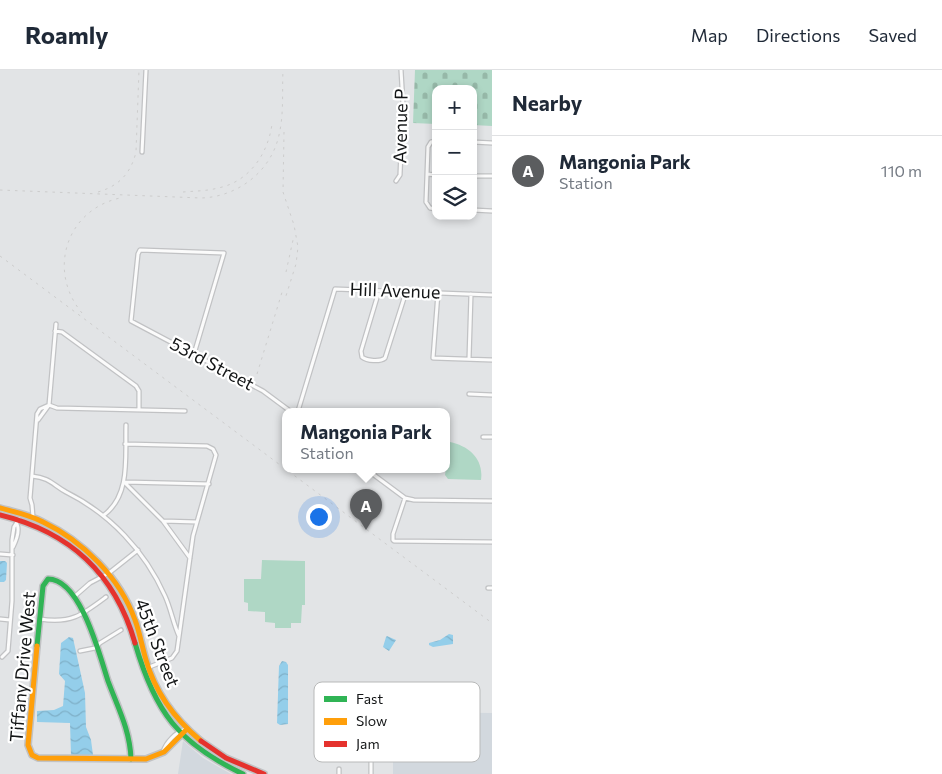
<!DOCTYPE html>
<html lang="en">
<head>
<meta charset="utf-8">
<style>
  :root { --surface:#fff; --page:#f6f6f7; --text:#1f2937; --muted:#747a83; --line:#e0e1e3; --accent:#5b5d5f }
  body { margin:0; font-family:Commissioner,sans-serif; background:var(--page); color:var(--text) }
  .controls { position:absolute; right:15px; top:15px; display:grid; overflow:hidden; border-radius:10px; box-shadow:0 2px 8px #0003 }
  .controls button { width:45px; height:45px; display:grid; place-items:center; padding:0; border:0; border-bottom:1px solid var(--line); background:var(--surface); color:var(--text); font:25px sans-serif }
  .you { position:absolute; left:318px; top:446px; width:18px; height:18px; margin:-12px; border:4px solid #fff; border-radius:50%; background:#1a73e8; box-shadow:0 0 0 8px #1a73e833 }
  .badge { display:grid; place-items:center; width:32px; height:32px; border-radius:50%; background:var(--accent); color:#fff; font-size:16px; font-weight:700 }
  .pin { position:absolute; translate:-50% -41px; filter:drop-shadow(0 1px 2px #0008) }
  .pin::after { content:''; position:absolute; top:26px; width:18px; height:15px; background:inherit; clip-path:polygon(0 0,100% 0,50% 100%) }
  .popup { position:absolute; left:282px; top:338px; width:168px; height:65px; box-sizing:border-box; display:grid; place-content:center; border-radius:10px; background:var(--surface); filter:drop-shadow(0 1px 4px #0005); font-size:16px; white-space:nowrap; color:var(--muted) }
  .popup b { font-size:19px; color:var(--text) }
  .popup::after { content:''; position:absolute; left:50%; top:100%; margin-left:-10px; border:10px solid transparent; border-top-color:var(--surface) }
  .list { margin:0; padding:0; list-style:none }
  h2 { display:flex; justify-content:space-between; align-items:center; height:65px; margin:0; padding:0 20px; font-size:21px }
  h2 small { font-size:16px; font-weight:400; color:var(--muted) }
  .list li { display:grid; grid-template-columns:32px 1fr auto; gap:15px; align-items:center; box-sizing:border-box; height:70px; padding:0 20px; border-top:1px solid var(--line) }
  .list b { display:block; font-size:19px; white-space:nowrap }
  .list p { margin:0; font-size:16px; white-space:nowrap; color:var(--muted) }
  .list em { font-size:16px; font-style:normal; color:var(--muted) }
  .icon { flex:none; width:28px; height:28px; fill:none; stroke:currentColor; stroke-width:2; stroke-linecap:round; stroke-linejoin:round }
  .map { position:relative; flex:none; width:492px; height:704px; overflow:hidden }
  header { display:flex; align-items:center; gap:30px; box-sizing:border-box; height:70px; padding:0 25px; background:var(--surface); border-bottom:1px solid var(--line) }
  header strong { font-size:24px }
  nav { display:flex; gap:28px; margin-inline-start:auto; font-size:18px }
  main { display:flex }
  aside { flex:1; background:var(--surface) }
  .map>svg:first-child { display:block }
</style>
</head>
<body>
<header>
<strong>Roamly</strong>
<nav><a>Map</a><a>Directions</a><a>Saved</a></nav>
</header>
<main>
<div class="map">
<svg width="492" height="704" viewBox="0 0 492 704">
  <defs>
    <pattern id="cemetery-stones" width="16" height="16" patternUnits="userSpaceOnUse" patternTransform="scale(1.25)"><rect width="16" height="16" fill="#afd7c5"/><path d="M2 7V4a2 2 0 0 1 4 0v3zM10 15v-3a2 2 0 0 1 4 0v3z" fill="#96b8a8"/></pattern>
    <pattern id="water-waves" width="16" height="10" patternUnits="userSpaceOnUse" patternTransform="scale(1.25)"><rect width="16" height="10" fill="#94ceea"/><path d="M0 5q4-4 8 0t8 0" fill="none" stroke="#7fb0c8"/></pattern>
  </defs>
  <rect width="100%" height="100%" fill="#e2e4e6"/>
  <!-- built -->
  <path fill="#d2d8de" d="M393,642L492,643V704H393Z
    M183,671L203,688L231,704H178Z"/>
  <!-- cemetery -->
  <path fill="url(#cemetery-stones)" d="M415,0H492V56L473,55V19H436V54L413,53Z"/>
  <!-- park -->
  <path fill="#afd7c5" d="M450,372C469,376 484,389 481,410L448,409L445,405Z
    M262,490L305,491V535H302L301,553H291V558H275V553L265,552V542L248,541V533L244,532V509H261Z"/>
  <!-- water -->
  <path fill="url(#water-waves)" d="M0,491H5L7,493L6,510L4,512H0Z
    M449,564L453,565V574L433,577L429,575V573L440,570Z
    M69,567L73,568L85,623L86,657L91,670L93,685H71L70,653L37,652V641L54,640L63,636L65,611L59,604L61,573Z
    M386,567L387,566L396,570L389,581L383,577Z
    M282,591L286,592L288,595V654L280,655L277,653L279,596Z
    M459,614L458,634L455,635L405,634L402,633L401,631L404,627Z"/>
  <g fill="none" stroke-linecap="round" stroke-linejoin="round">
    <!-- street casing -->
    <g stroke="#c1c2c4" stroke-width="5.5">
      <path id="street" d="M436,71L431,72L428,77L426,132L430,138L436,139
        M473,72L492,73
        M142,82L146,0
        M427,104L436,105
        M473,106H492
        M396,111L400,105L403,34L401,0
        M473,140L492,141
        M379,221L361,281L362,287C367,291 380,292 385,288L406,222
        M438,223L433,288L492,290
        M55,261L62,262L136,316L139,321V340
        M194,284L224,183L140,180L138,184L131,251L263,321L290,341
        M469,289L471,224
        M469,324L492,325
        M49,335L57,338L185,341
        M298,341L335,219L492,225
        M38,350L49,335L56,254
        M483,367H492
        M125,374L207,376L213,379L216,385L193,466L177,581L172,588L147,598
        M366,399L405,428L414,430L492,431
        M32,406C50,408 52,414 66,422C110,444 145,481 165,526C171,539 173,553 179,566
        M124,412L163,451L190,488
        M124,412L209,414
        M405,428L393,464V470L394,471L492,472
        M104,445C131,425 125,386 126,355
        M33,447L32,435L30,428L37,344L40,339L49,335
        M163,451L197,452
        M13,477C16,471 20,461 17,454
        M0,484L13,485
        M488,518H492
        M74,527L90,513L109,503L138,480
        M0,549L10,550
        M40,549C71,554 82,545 106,527
        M80,581L95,578L100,573L121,560
        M2,587L8,581L12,531V470L14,457L19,449
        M163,682C166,672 176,662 186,659
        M339,699V704
        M371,704V669"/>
    </g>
    <!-- fast casing -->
    <g stroke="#c1c2c4" stroke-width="8">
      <path id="fast" d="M135,573C155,642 178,673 243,704
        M37,576L43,516L48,509C81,509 100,587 108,611C118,638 130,660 131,689"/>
    </g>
    <!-- slow casing -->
    <g stroke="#c1c2c4" stroke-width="8">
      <path id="slow" d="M0,438C15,442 30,445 43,452C83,471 120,508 135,550C140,563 142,577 146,590C155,622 176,650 201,671
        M37,576L28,675L32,685L38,688L146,689L164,682L187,659"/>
    </g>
    <!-- jam casing -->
    <g stroke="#c1c2c4" stroke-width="8">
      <path id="jam" d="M0,445C70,462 115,503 135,573
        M201,671L226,688L264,704"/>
    </g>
    <!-- street -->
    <use href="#street" stroke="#fbfbfb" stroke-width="3"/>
    <!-- fast -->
    <use href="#fast" stroke="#30b455" stroke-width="5"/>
    <!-- slow -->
    <use href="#slow" stroke="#ff9f0a" stroke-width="5"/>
    <!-- jam -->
    <use href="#jam" stroke="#e5322d" stroke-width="5"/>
    <!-- rail -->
    <path stroke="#cdcdcd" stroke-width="1" stroke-dasharray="2.5 5" stroke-linecap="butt" d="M284,62L283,122L294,155L298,177L296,194L285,229
      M0,120L201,128C237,127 271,102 279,65C284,44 282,21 283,0
      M98,122C119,116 131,103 136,82L139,0
      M183,122C195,121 207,121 218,118C249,112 268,84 272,54
      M0,186L492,553
      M286,202L293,170
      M82,243C47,201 66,140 120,128
      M257,304L283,219"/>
  </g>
  <g text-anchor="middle" stroke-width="4.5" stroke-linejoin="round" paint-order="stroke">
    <!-- street labels -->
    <g font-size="18" fill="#131516" stroke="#fff">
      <text transform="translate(401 56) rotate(-89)" y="6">Avenue P</text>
      <text transform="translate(395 221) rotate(2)" y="6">Hill Avenue</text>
      <text transform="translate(212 294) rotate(28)" y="6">53rd Street</text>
      <text transform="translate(157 573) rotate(69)" y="6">45th Street</text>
      <text transform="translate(23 597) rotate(-85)" y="6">Tiffany Drive West</text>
    </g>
  </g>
  <!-- legend -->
  <rect x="314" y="612" width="166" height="80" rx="8" fill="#fff" stroke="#b8b9b9" stroke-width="1"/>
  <rect x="324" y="626" width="23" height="6" fill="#30b455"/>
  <rect x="324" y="648" width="23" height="7" fill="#ff9f0a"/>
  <rect x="324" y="671" width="23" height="6" fill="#e5322d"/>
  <g font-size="14" fill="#131516">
    <text x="356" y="634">Fast</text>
    <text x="356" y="656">Slow</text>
    <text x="356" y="679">Jam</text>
  </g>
</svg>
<div class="controls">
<button>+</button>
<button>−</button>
<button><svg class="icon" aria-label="layers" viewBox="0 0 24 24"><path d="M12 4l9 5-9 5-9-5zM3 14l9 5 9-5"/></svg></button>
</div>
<div class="you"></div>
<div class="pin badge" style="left:366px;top:460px">A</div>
<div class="popup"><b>Mangonia Park</b>Station</div>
</div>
<aside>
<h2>Nearby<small></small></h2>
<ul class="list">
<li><span class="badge">A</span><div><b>Mangonia Park</b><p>Station</p></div><em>110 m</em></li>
</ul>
</aside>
</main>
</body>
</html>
